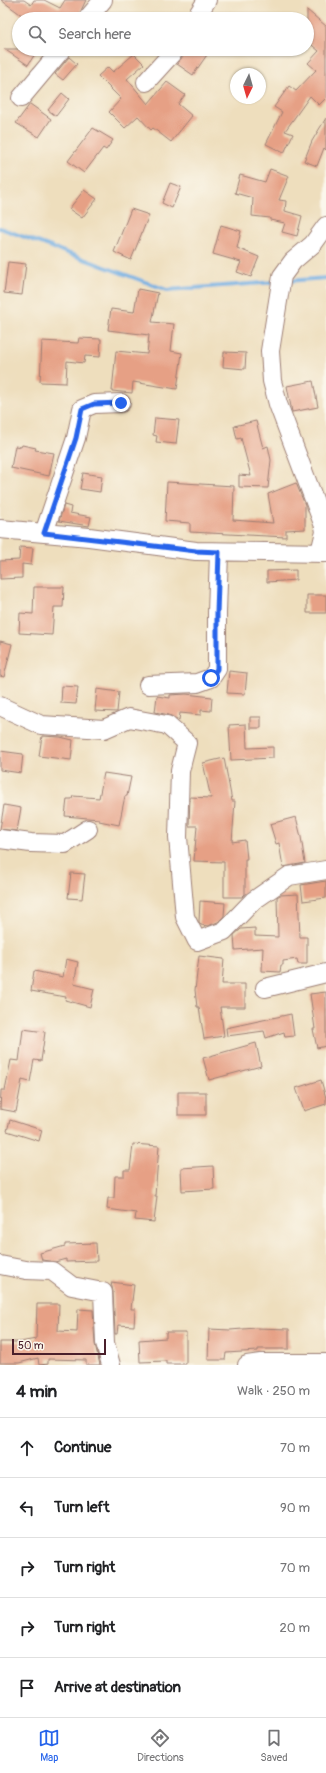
<!DOCTYPE html>
<html lang="en">
<head>
<meta charset="utf-8">
<style>
  :root { --surface:#fff; --page:#f2f2f2; --text:#202124; --muted:#757577; --line:#e0e0e0; --accent:#2563eb }
  body { margin:0; font-family:Pangolin,sans-serif; background:var(--page); color:var(--text) }
  .compass { position:absolute; left:230px; top:68px; width:36px; height:36px; border-radius:50%; background:var(--surface); box-shadow:0 1px 3px #0004; rotate:185deg }
  .scale { position:absolute; left:12px; bottom:10px; width:94px; box-sizing:border-box; padding-left:4px; border:2px solid #4a1f2b; border-top:0; font-size:11px; line-height:14px; white-space:nowrap; color:#4a1f2b; -webkit-text-stroke:3px #fbf7ec; paint-order:stroke }
  .stop { position:absolute; width:12px; height:12px; margin:-9px; border:3px solid #2563eb; border-radius:50%; background:#fff }
  .stop.end { background:#2563eb; border-color:#fff; box-shadow:0 1px 4px #0008 }
  .list { margin:0; padding:0; list-style:none }
  h2 { display:flex; justify-content:space-between; align-items:center; height:52px; margin:0; padding:0 16px; font-size:17px }
  h2 small { font-size:13px; font-weight:400; color:var(--muted) }
  .list li { display:grid; grid-template-columns:26px 1fr auto; gap:12px; align-items:center; box-sizing:border-box; height:60px; padding:0 16px; border-top:1px solid var(--line) }
  .list b { display:block; font-size:15px; white-space:nowrap }
  .list em { font-size:13px; font-style:normal; color:var(--muted) }
  .icon { flex:none; width:22px; height:22px; fill:none; stroke:currentColor; stroke-width:2; stroke-linecap:round; stroke-linejoin:round }
  .map { position:relative; flex:none; width:326px; height:1365px; overflow:hidden }
  .search { position:absolute; background:var(--surface); box-shadow:0 1px 3px #0004; left:12px; right:12px; top:12px; height:44px; display:flex; align-items:center; gap:10px; box-sizing:border-box; padding:0 14px; border-radius:22px; color:var(--muted); font-size:15px }
  .sheet { height:352px; background:var(--surface) }
  nav { display:flex; justify-content:space-around; align-items:center; box-sizing:border-box; height:56px; border-top:1px solid var(--line); background:var(--surface); font-size:11px; color:var(--muted) }
  nav a { display:grid; justify-items:center; gap:2px }
  nav .on { color:var(--accent) }
  .map>svg:first-child { display:block }
</style>
</head>
<body>
<div class="map">
<svg width="326" height="1365" viewBox="0 0 326 1365">
  <rect width="100%" height="100%" fill="#fbf7ec"/>
  <filter id="ink" filterUnits="userSpaceOnUse"><feTurbulence type="fractalNoise" baseFrequency=".025" numOctaves="2"/><feDisplacementMap in="SourceGraphic" scale="8" xChannelSelector="R" yChannelSelector="G"/><feConvolveMatrix kernelMatrix="1 2 1 2 8 2 1 2 1" color-interpolation-filters="sRGB"/></filter>
  <filter id="wash" filterUnits="userSpaceOnUse"><feTurbulence type="fractalNoise" baseFrequency=".012" numOctaves="4" result="noise"/><feDisplacementMap in="SourceGraphic" scale="16" xChannelSelector="R" yChannelSelector="G"/><feGaussianBlur stdDeviation="0.9" result="paint"/><feColorMatrix in="noise" values="0 0 0 0 0 0 0 0 0 0 0 0 0 0 0 0 0 1.4 0 .05"/><feComposite in="paint" operator="in"/></filter>
  <g filter="url(#wash)">
    <rect width="100%" height="100%" fill="#eedebd"/>
    <g fill="none" stroke-linecap="round" stroke-linejoin="round">
      <!-- stream -->
      <path stroke="#70ace1" stroke-width="4" d="M0,228L167,290L276,282
        M287,281L326,278"/>
    </g>
    <g id="blocks">
      <!-- building -->
      <path fill="#e6a085" d="M1,0H24L31,5L34,0H44L60,8L65,0H86L77,19H27Z
        M307,10L326,26V98L319,105L310,96L285,131L293,134L284,153L266,144L282,112L274,107L289,86L296,91L316,70L308,63L319,51L307,41Z
        M4,49H38L28,65Z
        M188,49H211L193,75L177,64Z
        M134,54L144,64L127,79L148,104L167,82L185,95L178,104L192,116L171,142L153,128L151,130L138,116L125,128L109,112L121,99L98,76L108,67L113,72Z
        M69,57L77,64L63,80L55,74Z
        M62,93L69,99L56,116L48,110Z
        M30,104L51,119L39,137L16,123Z
        M326,118V150L324,148L317,166L304,161L312,141Z
        M93,128L113,140L106,150L103,148L84,173L68,161Z
        M270,169L289,176L279,200L286,201L285,211L302,216L297,236L282,232L285,223L270,220V218L252,216L253,198L235,193L240,175L265,182Z
        M170,183L181,187L172,208L162,203Z
        M84,190L97,199L82,218L69,209Z
        M131,209L149,215L131,260L114,252Z
        M221,225L241,231L237,248L259,257L251,277L237,272L241,262L213,254Z
        M8,262L26,264L22,295L4,293Z
        M138,289L158,293L152,322L174,324L171,351L182,353L177,389L133,382L132,393L112,391L116,351L147,354L149,335L108,330L111,309L134,312Z
        M79,338L101,339L100,357L85,356L84,363L67,361L66,383L40,382L42,341L78,343Z
        M224,352L246,353L245,369L223,367Z
        M313,381L318,407L292,412L287,386Z
        M155,418L179,420L176,444L156,442L157,436L153,435Z
        M256,421L263,448L268,446L271,460L268,488L239,487V475L251,476L241,438L237,439L234,426Z
        M22,445L36,448L35,450L54,453L49,476L11,468L15,446L21,447Z
        M83,473L102,476L100,492L80,489Z
        M167,482L234,486L233,520L273,523L268,494L296,483L305,505V529L286,530V537L190,532V523L165,521Z
        M64,505L71,507L70,513L91,517L89,526L59,521Z
        M20,547L33,548L31,565L22,564V578L0,579V561L19,560Z
        M296,570V580L267,582V571Z
        M34,587H64L63,607H54L52,635L19,633L20,613L33,614Z
        M307,595H326V613H307Z
        M0,641L12,644L4,677L0,676Z
        M229,671L247,673L245,694L227,693Z
        M62,686L78,687L76,704L61,703Z
        M97,689L119,692L117,712L95,711Z
        M186,694L212,697L211,711L201,710V715L180,713L179,720L169,715L155,712L157,696L170,698V695Z
        M250,717H261V728H250Z
        M246,724L247,748L273,747V758L231,760L229,725Z
        M42,736L60,737L73,740L71,760L39,756Z
        M0,751L23,754L21,773L0,770Z
        M224,758L232,801H235L232,842L245,840L247,859H245V894L242,897H224V862L194,861L197,826H189L190,797L211,798L203,763Z
        M104,773L131,777L127,796H125L119,825L99,821V819L65,816L67,799H72L73,796L99,798Z
        M4,805L21,808L17,831L0,829Z
        M296,817L301,837L305,863L283,867L279,843L276,844L270,824Z
        M71,873L85,874L82,899L68,898Z
        M326,881V898L303,901L301,885Z
        M298,894L300,937H307V964H298L297,959L283,961V965H281L280,972L262,971L263,948L235,950L234,935L241,929L255,928V936L278,937L277,897L280,895Z
        M200,901L225,903L224,916L218,922L208,926L201,925L199,922Z
        M199,956L224,959L222,984H245V1007H220L224,1036L204,1039L199,1007H197L195,990Z
        M66,959L78,962L74,984L94,989L90,1007L65,1000L66,997L31,991L34,971L63,977Z
        M326,992V1046L317,1048L313,1029H315L310,994Z
        M291,1014L294,1036L285,1037L284,1032L266,1038L264,1031L227,1036L226,1028Z
        M23,1029L45,1032L41,1061L34,1060L30,1082L22,1080L16,1112L0,1109L1,1090H5L11,1060L19,1061Z
        M256,1043L261,1066L209,1080L203,1058Z
        M321,1080L326,1098V1104L304,1111L296,1088Z
        M178,1092H206V1115H178Z
        M10,1120L42,1130L39,1141L7,1131Z
        M133,1144L159,1146L155,1196H157L154,1222L135,1220L136,1213L107,1209L108,1198H114L115,1176H124V1170H130Z
        M213,1166L214,1189L182,1191L181,1168Z
        M96,1243L97,1261L66,1262V1259L55,1262L42,1260L40,1253L65,1246V1244Z
        M111,1282L134,1285L131,1309H135L134,1326L118,1325L117,1334H115L113,1292Z
        M37,1304H59L58,1331L77,1332L78,1309L93,1310L95,1344L100,1365H86V1360L48,1359V1364L39,1365L38,1358L19,1363H0V1342H20L36,1339Z
        M256,1328L289,1329V1349H258V1351L226,1353L225,1360H208L209,1329L230,1330Z
        M166,1332H186V1364H166V1361L140,1362L139,1340L166,1338Z"/>
    </g>
  </g>
  <g filter="url(#ink)">
    <use href="#blocks" fill-opacity="0" stroke="#9c7e74" stroke-width="1"/>
    <g fill="none" stroke-linecap="round" stroke-linejoin="round">
      <!-- minor casing -->
      <g stroke="#9c7e74" stroke-width="20">
        <path id="minor" d="M87,19L103,0
          M195,19L207,0
          M146,82L176,49
          M21,98L62,49
          M0,529L89,537L196,551L326,553
          M44,533L76,438L82,409L94,404L121,403
          M321,553L320,552L325,532L324,526L278,404L272,381L270,351L282,276L293,261L313,244L326,226
          M148,685L197,683L211,678L217,669V613L219,552
          M0,706L41,725L104,729L129,718L167,725L187,743L180,771L178,837L185,917L197,941L224,931L253,901L289,876L326,870
          M0,839L31,843L65,844L88,829
          M265,988L326,973
          M0,1265L26,1270L52,1271L72,1286L103,1292L105,1343L111,1365
          M247,1365L261,1363H326"/>
      </g>
      <!-- minor -->
      <use href="#minor" stroke="#fff" stroke-width="18"/>
    </g>
  </g>
  <g fill="none" stroke-linecap="round" stroke-linejoin="round" filter="url(#ink)">
    <!-- route -->
    <path stroke="#2563eb" stroke-width="5" d="M121,403L94,404L82,409L76,438L44,533L196,551L219,552L217,613V669L211,678"/>
  </g>
</svg>
<svg class="compass" viewBox="-18 -18 36 36"><path d="M0-13l5 13h-10z" fill="#e53935"/><path d="M0 13l5-13h-10z" fill="#757577"/></svg>
<div class="scale">50 m</div>
<div class="stop" style="left:211px;top:678px"></div>
<div class="stop end" style="left:121px;top:403px"></div>
<div class="search"><svg class="icon" aria-label="search" viewBox="0 0 24 24"><circle cx="10" cy="10" r="6"/><path d="M15 15l6 6"/></svg>Search here</div>
</div>
<section class="sheet">
<h2>4 min<small>Walk · 250 m</small></h2>
<ul class="list">
<li><svg class="icon" aria-label="ahead" viewBox="0 0 24 24"><path d="M12 20V5M6 11l6-6 6 6"/></svg><div><b>Continue</b></div><em>70 m</em></li>
<li><svg class="icon" aria-label="left" viewBox="0 0 24 24"><path d="M17 20v-9H6M10 6l-5 5 5 5"/></svg><div><b>Turn left</b></div><em>90 m</em></li>
<li><svg class="icon" aria-label="right" viewBox="0 0 24 24"><path d="M7 20v-9h11M14 6l5 5-5 5"/></svg><div><b>Turn right</b></div><em>70 m</em></li>
<li><svg class="icon" aria-label="right" viewBox="0 0 24 24"><path d="M7 20v-9h11M14 6l5 5-5 5"/></svg><div><b>Turn right</b></div><em>20 m</em></li>
<li><svg class="icon" aria-label="arrive" viewBox="0 0 24 24"><path d="M6 21V4h12l-3 4 3 4H6"/></svg><div><b>Arrive at destination</b></div></li>
</ul>
</section>
<nav>
<a class="on"><svg class="icon" aria-label="map" viewBox="0 0 24 24"><path d="M3 6l6-2 6 2 6-2v14l-6 2-6-2-6 2zM9 4v14M15 6v14"/></svg>Map</a>
<a><svg class="icon" aria-label="directions" viewBox="0 0 24 24"><path d="M12 3l9 9-9 9-9-9zM9 14v-3h6M13 9l2 2-2 2"/></svg>Directions</a>
<a><svg class="icon" aria-label="saved" viewBox="0 0 24 24"><path d="M7 4h10v16l-5-4-5 4z"/></svg>Saved</a>
</nav>
</body>
</html>
